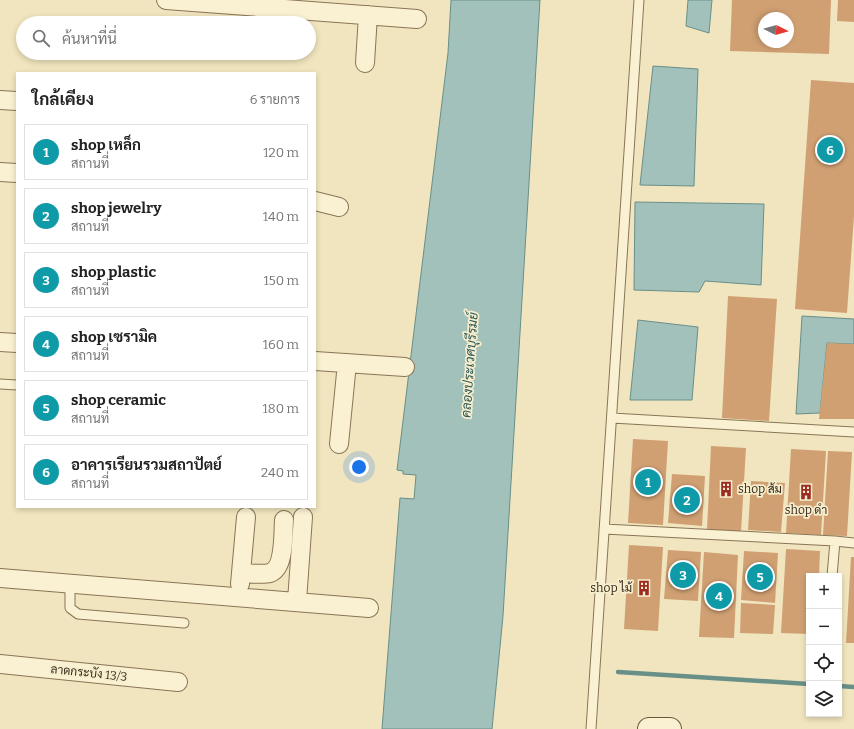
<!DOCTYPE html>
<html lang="th">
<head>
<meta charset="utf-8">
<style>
  :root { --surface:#fff; --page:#f6f6f6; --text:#222; --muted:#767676; --line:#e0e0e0; --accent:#b45309 }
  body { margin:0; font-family:Bitter,Sarabun,serif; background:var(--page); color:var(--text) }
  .controls { position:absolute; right:12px; bottom:12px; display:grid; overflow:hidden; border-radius:0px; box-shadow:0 2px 6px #0003 }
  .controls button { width:36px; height:36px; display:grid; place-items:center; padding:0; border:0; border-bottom:1px solid var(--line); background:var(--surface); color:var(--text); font:20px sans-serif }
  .compass { position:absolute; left:758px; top:12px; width:36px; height:36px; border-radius:50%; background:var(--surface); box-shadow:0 2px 6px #0003; rotate:95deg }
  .you { position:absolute; left:359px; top:467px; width:14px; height:14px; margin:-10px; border:3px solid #fff; border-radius:50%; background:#1a73e8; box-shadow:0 0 0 6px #1a73e833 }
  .badge { display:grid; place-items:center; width:26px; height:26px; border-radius:50%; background:var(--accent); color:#fff; font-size:13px; font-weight:700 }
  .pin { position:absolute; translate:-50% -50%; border:2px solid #fff; box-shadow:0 1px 4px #0006 }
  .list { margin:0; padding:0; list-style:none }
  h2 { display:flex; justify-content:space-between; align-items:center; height:52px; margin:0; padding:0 16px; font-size:17px }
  h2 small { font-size:13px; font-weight:400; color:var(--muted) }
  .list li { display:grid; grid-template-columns:26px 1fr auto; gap:12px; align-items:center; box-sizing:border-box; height:56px; margin:0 8px 8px; padding:0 8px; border:1px solid var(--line); border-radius:0px }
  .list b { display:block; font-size:15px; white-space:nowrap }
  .list p { margin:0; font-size:13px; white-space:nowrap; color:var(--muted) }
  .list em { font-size:13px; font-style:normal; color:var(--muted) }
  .icon { flex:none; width:22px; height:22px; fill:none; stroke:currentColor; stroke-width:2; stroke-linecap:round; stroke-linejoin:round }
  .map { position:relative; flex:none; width:854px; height:729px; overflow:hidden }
  .search { position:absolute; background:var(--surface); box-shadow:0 2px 6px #0003; left:16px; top:16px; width:300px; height:44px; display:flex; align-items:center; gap:10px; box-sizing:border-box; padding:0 14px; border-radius:22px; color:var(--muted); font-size:15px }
  .panel { position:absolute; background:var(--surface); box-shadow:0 2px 6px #0003; left:16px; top:72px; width:300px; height:436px; border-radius:0px }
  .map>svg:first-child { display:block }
</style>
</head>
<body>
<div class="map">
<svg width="854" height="729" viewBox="0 0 854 729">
  <rect width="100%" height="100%" fill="#f0e5be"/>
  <!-- water -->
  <path fill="#a2c1ba" stroke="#698f89" d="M451,0H540L503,616L492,729H382L400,498L414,499L416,475L403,474V471L397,470L448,53Z
    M688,0H712L709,33L686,26Z
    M653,66L698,69L694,186L640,185Z
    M635,202L764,204L761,285L705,281L699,292L634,290Z
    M802,316L854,319V344L827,343L820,413L796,414Z
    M638,320L698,327L692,400H630Z"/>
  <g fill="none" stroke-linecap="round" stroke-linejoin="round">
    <!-- stream -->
    <path stroke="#698f89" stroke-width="4.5" d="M618,672L809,684
      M839,686L854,687"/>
  </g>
  <!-- building -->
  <path fill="#d0a072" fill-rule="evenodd" d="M732,0H831L829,54L730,51ZM764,18H788V42H764Z
    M838,0H854V22L837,21Z
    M811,80L854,83V216L847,313L795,309Z
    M728,296L777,299L769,421L722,418Z
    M827,343L854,344V419H819Z
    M633,439L668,441L663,525L628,523Z
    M711,446L746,448L741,532L707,530Z
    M791,449L826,451L821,535L786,533Z
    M828,451L852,452L847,536L823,535Z
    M672,474L705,476L702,526L668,523Z
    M751,481L785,483L781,532L748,530Z
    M629,545L663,547L658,631L624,629Z
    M786,549L820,551L819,576H809V634L781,633Z
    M668,550L701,552L698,601L664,599Z
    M744,551L778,553L775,603L741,600Z
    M704,552L738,555L734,638L699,637Z
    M851,557H854V643H846Z
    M741,603L775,605L773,634L740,633Z"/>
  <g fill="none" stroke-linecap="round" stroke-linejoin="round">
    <!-- service casing -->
    <g stroke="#897556" stroke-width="11">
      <path id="service" d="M0,384L17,385
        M612,418L854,432
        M604,529L835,541L832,576
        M835,541L854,543
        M70,583V608L78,614L184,623
        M591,729L639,0"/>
    </g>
    <!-- minor casing -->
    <g stroke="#897556" stroke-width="20">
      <path id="minor" d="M166,0L417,19
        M365,63L368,15
        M0,100L17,101
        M0,172L17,173
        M315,201L339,207
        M0,342L17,343
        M315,361L405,367
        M339,444L347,363
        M241,573C250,573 262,575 270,573C285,568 283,534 284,520
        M0,578L369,608
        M240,584L246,517
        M297,601L303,517
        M0,664L178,682"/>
    </g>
    <!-- secondary casing -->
    <g stroke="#6b563a" stroke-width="24">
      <path id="secondary" d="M649,729H670"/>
    </g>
    <!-- service -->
    <use href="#service" stroke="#faf1d2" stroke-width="9"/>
    <!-- minor -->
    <use href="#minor" stroke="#faf1d2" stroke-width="18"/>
    <!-- secondary -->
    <use href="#secondary" stroke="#faf1d2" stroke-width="22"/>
  </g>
  <!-- icons -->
  <defs>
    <g id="building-bare" transform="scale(1.2)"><path d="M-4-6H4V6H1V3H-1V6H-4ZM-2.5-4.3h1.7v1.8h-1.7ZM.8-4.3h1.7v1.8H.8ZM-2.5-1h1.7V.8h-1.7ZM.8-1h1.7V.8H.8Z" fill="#9b2b23" stroke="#f7eece" stroke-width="2.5" paint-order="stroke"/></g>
  </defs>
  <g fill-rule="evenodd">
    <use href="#building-bare" x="726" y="489"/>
    <use href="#building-bare" x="806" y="492"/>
    <use href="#building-bare" x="644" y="588"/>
  </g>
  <g text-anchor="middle" stroke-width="3.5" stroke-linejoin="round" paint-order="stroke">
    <!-- poi labels -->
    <g font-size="12" fill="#382b1c" stroke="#f7eece" text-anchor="start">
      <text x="738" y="493">shop ส้ม</text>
      <text x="806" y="514" text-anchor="middle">shop ดำ</text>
      <text x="632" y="592" text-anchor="end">shop ไม้</text>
    </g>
    <!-- street labels -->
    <g font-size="12" fill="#382b1c" stroke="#f7eece">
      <text transform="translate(89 673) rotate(6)" y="4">ลาดกระบัง 13/3</text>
    </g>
    <!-- water labels -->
    <g font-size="13" font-style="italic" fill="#2a5858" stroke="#f7eece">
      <text transform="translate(469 365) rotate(-86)" y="5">คลองประเวศบุรีรมย์</text>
    </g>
  </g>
</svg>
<div class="controls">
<button>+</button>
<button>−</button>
<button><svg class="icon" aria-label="locate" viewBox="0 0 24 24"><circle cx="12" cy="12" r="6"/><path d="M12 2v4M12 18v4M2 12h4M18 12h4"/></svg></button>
<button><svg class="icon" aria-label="layers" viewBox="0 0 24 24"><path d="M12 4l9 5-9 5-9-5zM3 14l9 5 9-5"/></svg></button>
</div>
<svg class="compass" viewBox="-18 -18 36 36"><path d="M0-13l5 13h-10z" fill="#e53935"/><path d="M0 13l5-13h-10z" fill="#767676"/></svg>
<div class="you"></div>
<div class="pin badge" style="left:648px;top:482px;background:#0f9aa8">1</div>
<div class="pin badge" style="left:687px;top:500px;background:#0f9aa8">2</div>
<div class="pin badge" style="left:683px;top:575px;background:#0f9aa8">3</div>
<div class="pin badge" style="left:719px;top:596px;background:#0f9aa8">4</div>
<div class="pin badge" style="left:760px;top:577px;background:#0f9aa8">5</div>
<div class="pin badge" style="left:830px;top:150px;background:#0f9aa8">6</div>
<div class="search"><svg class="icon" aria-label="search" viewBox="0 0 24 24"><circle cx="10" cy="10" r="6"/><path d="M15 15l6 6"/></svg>ค้นหาที่นี่</div>
<section class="panel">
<h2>ใกล้เคียง<small>6 รายการ</small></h2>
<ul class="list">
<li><span class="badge" style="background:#0f9aa8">1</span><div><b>shop เหล็ก</b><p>สถานที่</p></div><em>120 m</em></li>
<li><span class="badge" style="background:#0f9aa8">2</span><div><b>shop jewelry</b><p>สถานที่</p></div><em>140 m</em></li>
<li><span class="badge" style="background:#0f9aa8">3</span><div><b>shop plastic</b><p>สถานที่</p></div><em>150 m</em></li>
<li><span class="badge" style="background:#0f9aa8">4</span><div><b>shop เซรามิค</b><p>สถานที่</p></div><em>160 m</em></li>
<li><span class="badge" style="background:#0f9aa8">5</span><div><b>shop ceramic</b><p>สถานที่</p></div><em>180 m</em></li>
<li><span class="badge" style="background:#0f9aa8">6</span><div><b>อาคารเรียนรวมสถาปัตย์</b><p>สถานที่</p></div><em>240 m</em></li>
</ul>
</section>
</div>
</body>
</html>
